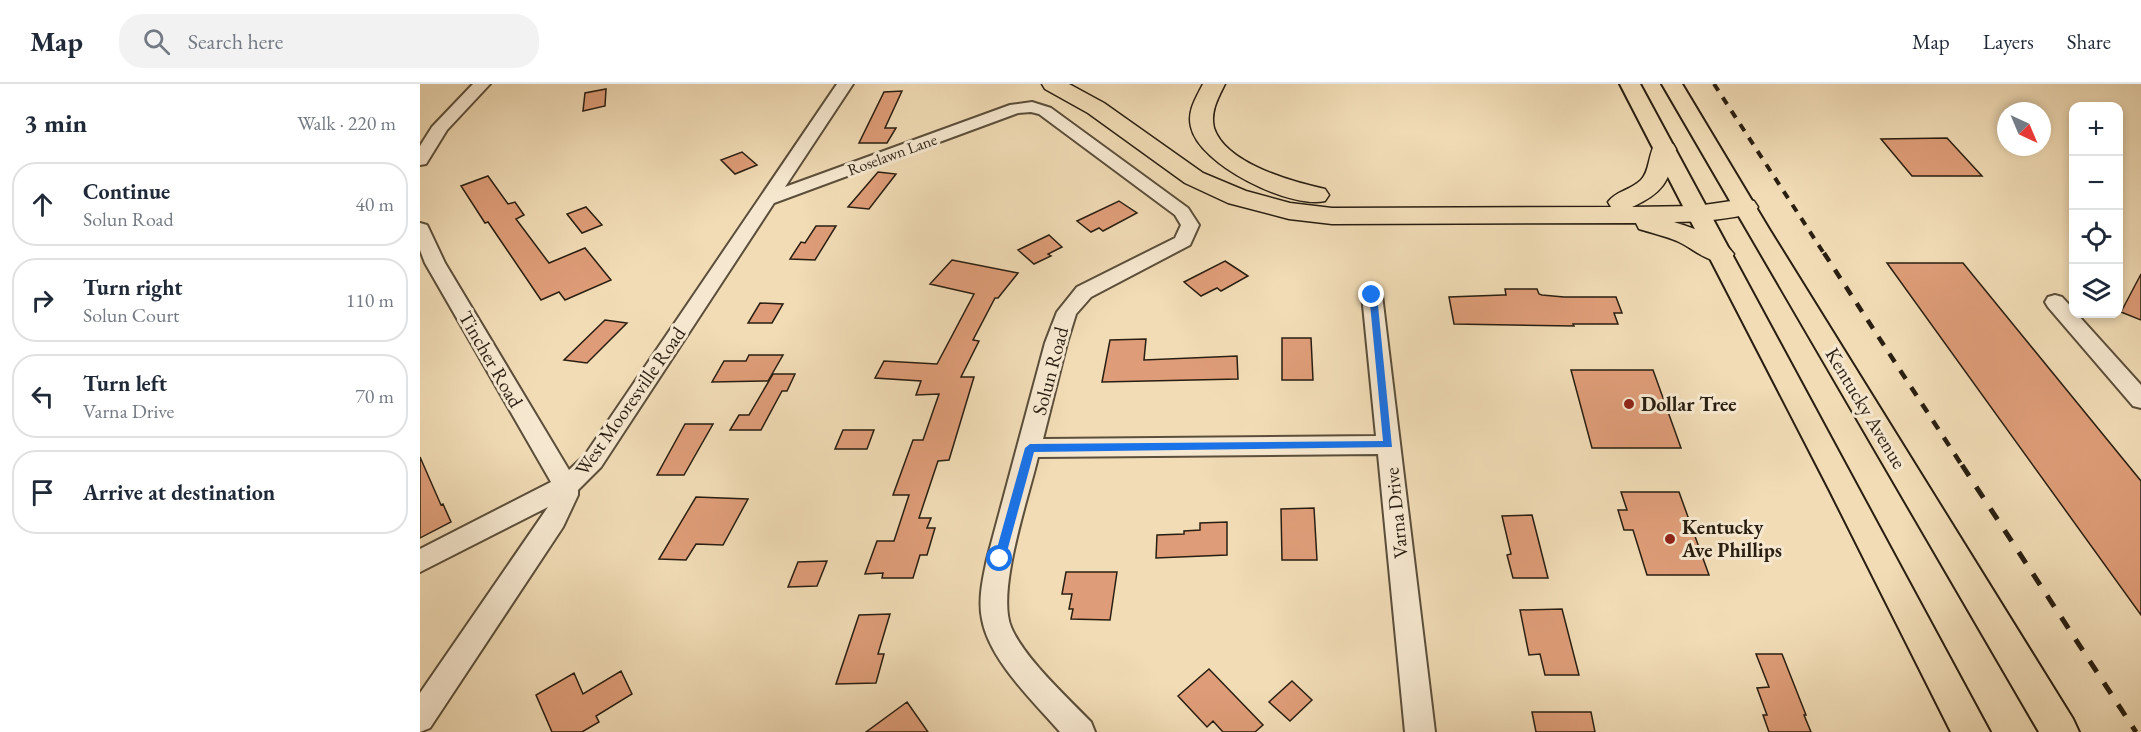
<!DOCTYPE html>
<html lang="en">
<head>
<meta charset="utf-8">
<style>
  :root { --surface:#fff; --page:#f2f2f3; --text:#1f2937; --muted:#747a83; --line:#e0e1e3 }
  body { margin:0; font-family:"EB Garamond",serif; background:var(--page); color:var(--text) }
  .controls { position:absolute; right:18px; top:18px; display:grid; overflow:hidden; border-radius:12px; box-shadow:0 3px 9px #0003 }
  .controls button { width:54px; height:54px; display:grid; place-items:center; padding:0; border:0; border-bottom:2px solid var(--line); background:var(--surface); color:var(--text); font:30px sans-serif }
  .compass { position:absolute; left:1577px; top:18px; width:54px; height:54px; border-radius:50%; background:var(--surface); box-shadow:0 3px 9px #0003; rotate:136deg }
  .stop { position:absolute; width:18px; height:18px; margin:-14px; border:4px solid #1a73e8; border-radius:50%; background:#fff }
  .stop.end { background:#1a73e8; border-color:#fff; box-shadow:0 2px 6px #0008 }
  .list { margin:0; padding:0; list-style:none }
  h2 { display:flex; justify-content:space-between; align-items:center; height:78px; margin:0; padding:0 24px; font-size:26px }
  h2 small { font-size:20px; font-weight:400; color:var(--muted) }
  .list li { display:grid; grid-template-columns:39px 1fr auto; gap:18px; align-items:center; box-sizing:border-box; height:84px; margin:0 12px 12px; padding:0 12px; border:2px solid var(--line); border-radius:24px }
  .list b { display:block; font-size:22px; white-space:nowrap }
  .list p { margin:0; font-size:20px; white-space:nowrap; color:var(--muted) }
  .list em { font-size:20px; font-style:normal; color:var(--muted) }
  .icon { flex:none; width:33px; height:33px; fill:none; stroke:currentColor; stroke-width:2; stroke-linecap:round; stroke-linejoin:round }
  .map { position:relative; flex:none; width:1721px; height:648px; overflow:hidden }
  header { display:flex; align-items:center; gap:36px; box-sizing:border-box; height:84px; padding:0 30px; background:var(--surface); border-bottom:2px solid var(--line) }
  header strong { font-size:28px }
  nav { display:flex; gap:33px; margin-inline-start:auto; font-size:21px }
  .search { width:420px; height:54px; background:var(--page); display:flex; align-items:center; gap:15px; box-sizing:border-box; padding:0 21px; border-radius:24px; color:var(--muted); font-size:22px }
  main { display:flex }
  aside { flex:1; background:var(--surface) }
  .map>svg:first-child { display:block }
</style>
</head>
<body>
<header>
<strong>Map</strong>
<div class="search"><svg class="icon" aria-label="search" viewBox="0 0 24 24"><circle cx="10" cy="10" r="6"/><path d="M15 15l6 6"/></svg>Search here</div>
<nav><a>Map</a><a>Layers</a><a>Share</a></nav>
</header>
<main>
<aside>
<h2>3 min<small>Walk · 220 m</small></h2>
<ul class="list">
<li><svg class="icon" aria-label="ahead" viewBox="0 0 24 24"><path d="M12 20V5M6 11l6-6 6 6"/></svg><div><b>Continue</b><p>Solun Road</p></div><em>40 m</em></li>
<li><svg class="icon" aria-label="right" viewBox="0 0 24 24"><path d="M7 20v-9h11M14 6l5 5-5 5"/></svg><div><b>Turn right</b><p>Solun Court</p></div><em>110 m</em></li>
<li><svg class="icon" aria-label="left" viewBox="0 0 24 24"><path d="M17 20v-9H6M10 6l-5 5 5 5"/></svg><div><b>Turn left</b><p>Varna Drive</p></div><em>70 m</em></li>
<li><svg class="icon" aria-label="arrive" viewBox="0 0 24 24"><path d="M6 21V4h12l-3 4 3 4H6"/></svg><div><b>Arrive at destination</b></div></li>
</ul>
</aside>
<div class="map">
<svg width="1721" height="648" viewBox="0 0 1721 648">
  <rect width="100%" height="100%" fill="#f1dcb6"/>
  <filter id="stains"><feTurbulence type="fractalNoise" baseFrequency=".00333" numOctaves="4"/><feColorMatrix values="0 0 0 0 .2 0 0 0 0 .09 0 0 0 0 .02 0 0 0 .5 -.17"/></filter>
  <radialGradient id="worn" r=".72"><stop offset=".6" stop-color="#630" stop-opacity="0"/><stop offset="1" stop-color="#630" stop-opacity=".3"/></radialGradient>
  <!-- building -->
  <path fill="#de9d78" stroke="#291e11" stroke-width="1.5" d="M186,5L185,22L163,27L165,9Z
    M482,7L465,44H476L467,59H439L464,8Z
    M1527,54L1562,92H1492L1461,55Z
    M322,68L337,81L315,90L301,76Z
    M458,88L476,90L449,125L428,123Z
    M68,92L88,120L95,118L104,131L96,135L129,179L165,164L191,196L145,216L139,208L121,216L68,138L65,139L41,102Z
    M699,117L717,129L683,147L679,144L671,148L657,137Z
    M166,123L182,141L162,149L147,130Z
    M396,142H416L395,176L370,175L381,158L385,159Z
    M629,151L642,163L628,170L631,172L614,180L598,166Z
    M532,176L598,189L578,214H575L553,256L559,257L541,293H554L529,376L518,377L499,434H511L507,444H515L507,471H500L493,494H462L463,489L445,490L457,457H474L489,411H473L493,356H503L519,310L496,311L501,297L455,294L464,277L517,280L554,210L510,200Z
    M805,177L828,192L801,207L797,204L781,212L764,198Z
    M1467,179H1543L1721,397V531Z
    M1721,190V236L1701,228Z
    M1085,205H1117L1119,210L1122,211L1144,213H1196L1202,229H1194L1198,240H1153L1154,242L1034,240L1029,213L1083,211H1086Z
    M340,219L363,220L352,239H328Z
    M185,236L207,239L167,279L144,276Z
    M862,254H891L893,296H862Z
    M726,255L724,276L817,272L818,295L682,298L690,256Z
    M329,271H363L348,297L292,298L304,277H326Z
    M1151,286H1233L1261,364H1172Z
    M353,290H375L367,307H362L341,346H310L319,331H329Z
    M265,340H293L264,391H237Z
    M423,346H454L447,365H415Z
    M0,373L21,421L23,420L31,438L0,454Z
    M1201,408H1259L1289,491H1227L1213,446H1204L1198,426H1207Z
    M276,413L328,415L303,461L276,460L266,476L239,475Z
    M894,424L897,476H862L861,425Z
    M1112,431L1128,494H1093L1087,471L1091,470L1082,432Z
    M807,438V471L736,474L737,451L764,450V447L780,446V439Z
    M407,477L397,502L368,503L378,478Z
    M646,488H697L690,536L651,535L653,525H649L652,510H642Z
    M1142,525L1159,591H1125L1120,570L1109,571L1100,526Z
    M470,530L458,570H464L456,599L416,600L439,531Z
    M1336,570H1362L1386,631H1384L1391,648H1349L1343,631H1347L1337,604L1349,603Z
    M789,585L843,641L835,648H803L793,637L787,643L758,612Z
    M201,587L212,610L176,632L179,638L162,648H132L116,611L154,589L163,610Z
    M872,597L892,616L870,637L849,618Z
    M487,618L508,648H446Z
    M1112,628H1171L1175,648H1116Z"/>
  <g fill="none" stroke-linecap="round" stroke-linejoin="round">
    <!-- minor casing -->
    <g stroke="#5b4e3a" stroke-width="4">
      <path id="minor" d="M53,0H70L27,46L6,80L0,81V62L12,43Z
        M417,0H433L365,103L590,21L612,18L631,24L768,124L779,141L770,161L671,213L656,230L647,259L623,355L956,352L942,211L945,206L952,205L959,206L962,211L1015,648H985L958,370L618,373C609,412 576,507 591,543C604,574 647,613 671,638L675,648H640C614,618 569,576 562,535C558,515 563,494 567,475L625,259L637,228L657,203L755,154L761,141L755,131L619,30L611,28L598,29L354,119L181,383L158,406V411L143,443L10,644L0,648V609L128,423L0,488V465L131,398L5,179L0,166V139L7,141L9,145L25,179L149,386L165,371Z
        M1635,211L1642,213L1654,226V230H1657L1721,301V324L1713,322L1628,223L1625,218L1628,213Z"/>
    </g>
    <!-- major casing -->
    <g stroke="#291e11" stroke-width="4">
      <path id="major" d="M1200,0H1220L1570,648H1531L1409,405Z
        M1242,0H1262L1349,145L1653,635L1659,648H1619Z"/>
    </g>
    <!-- highway casing -->
    <g stroke="#291e11" stroke-width="3">
      <path id="highway" d="M622,0H649L684,19L783,89L826,107L870,119L912,124L1191,123L1188,118C1196,107 1211,106 1221,96C1230,87 1228,71 1235,60L1244,58L1253,60L1256,65C1249,98 1243,109 1212,123L1277,122L1325,115L1334,117L1338,123L1334,129C1308,135 1281,138 1254,138C1273,144 1302,153 1314,170L1310,176C1289,182 1275,165 1257,157C1245,152 1232,149 1219,145L1216,139L912,140L869,135L808,119L765,99L668,29L625,5Z
        M783,0H805C798,14 790,28 794,44C806,80 873,98 905,105L909,111L905,117C870,125 779,81 771,43C767,27 776,14 783,0Z"/>
    </g>
    <!-- minor -->
    <use href="#minor" fill="#f6e8d0" fill-rule="evenodd"/>
    <!-- major -->
    <use href="#major" fill="#f1dcb6" fill-rule="evenodd"/>
    <!-- highway -->
    <use href="#highway" fill="#f1dcb6" fill-rule="evenodd"/>
    <!-- rail-far2 -->
    <path stroke="#291e11" stroke-width="4" stroke-dasharray="8 8" stroke-linecap="butt" d="M1294,0L1405,171"/>
    <!-- rail-far1 -->
    <path stroke="#291e11" stroke-width="4.5" stroke-dasharray="10 10" stroke-linecap="butt" d="M1404,169L1543,383"/>
    <!-- rail -->
    <path stroke="#291e11" stroke-width="5" stroke-dasharray="13 13" stroke-linecap="butt" d="M1542,381L1716,648"/>
  </g>
  <!-- route -->
  <path fill="#1a73e8" d="M949,209L957,211L972,363L614,368L585,475L584,479H576L574,475L605,364L610,360L963,357Z"/>
  <!-- markers -->
  <g fill="#8f2418" stroke="#f6e8d0" stroke-width="2">
    <circle cx="1209" cy="320" r="6"/>
    <circle cx="1250" cy="455" r="6"/>
  </g>
  <g text-anchor="middle" stroke-width="6" stroke-linejoin="round" paint-order="stroke">
    <!-- far-street labels -->
    <g font-size="16" fill="#291e11" stroke="#f6e8d0">
      <text transform="translate(472 70) rotate(-20)" y="6">Roselawn Lane</text>
    </g>
    <!-- street labels -->
    <g font-size="20" fill="#291e11" stroke="#f6e8d0">
      <text transform="translate(71 275) rotate(60)" y="7">Tincher Road</text>
      <text transform="translate(630 287) rotate(-75)" y="7">Solun Road</text>
      <text transform="translate(210 317) rotate(-55)" y="7">West Mooresville Road</text>
      <text transform="translate(1446 324) rotate(59)" y="7">Kentucky Avenue</text>
      <text transform="translate(976 429) rotate(-96)" y="7">Varna Drive</text>
    </g>
    <!-- poi labels -->
    <g font-size="20" font-weight="bold" fill="#291e11" stroke="#f6e8d0" text-anchor="start">
      <text x="1221" y="327">Dollar Tree</text>
      <text x="1262" y="450">Kentucky<tspan x="1262" dy="23">Ave Phillips</tspan></text>
    </g>
  </g>
  <rect width="100%" height="100%" filter="url(#stains)"/>
  <rect width="100%" height="100%" fill="url(#worn)"/>
</svg>
<div class="controls">
<button>+</button>
<button>−</button>
<button><svg class="icon" aria-label="locate" viewBox="0 0 24 24"><circle cx="12" cy="12" r="6"/><path d="M12 2v4M12 18v4M2 12h4M18 12h4"/></svg></button>
<button><svg class="icon" aria-label="layers" viewBox="0 0 24 24"><path d="M12 4l9 5-9 5-9-5zM3 14l9 5 9-5"/></svg></button>
</div>
<svg class="compass" viewBox="-18 -18 36 36"><path d="M0-13l5 13h-10z" fill="#e53935"/><path d="M0 13l5-13h-10z" fill="#747a83"/></svg>
<div class="stop" style="left:580px;top:475px"></div>
<div class="stop end" style="left:952px;top:211px"></div>
</div>
</main>
</body>
</html>
